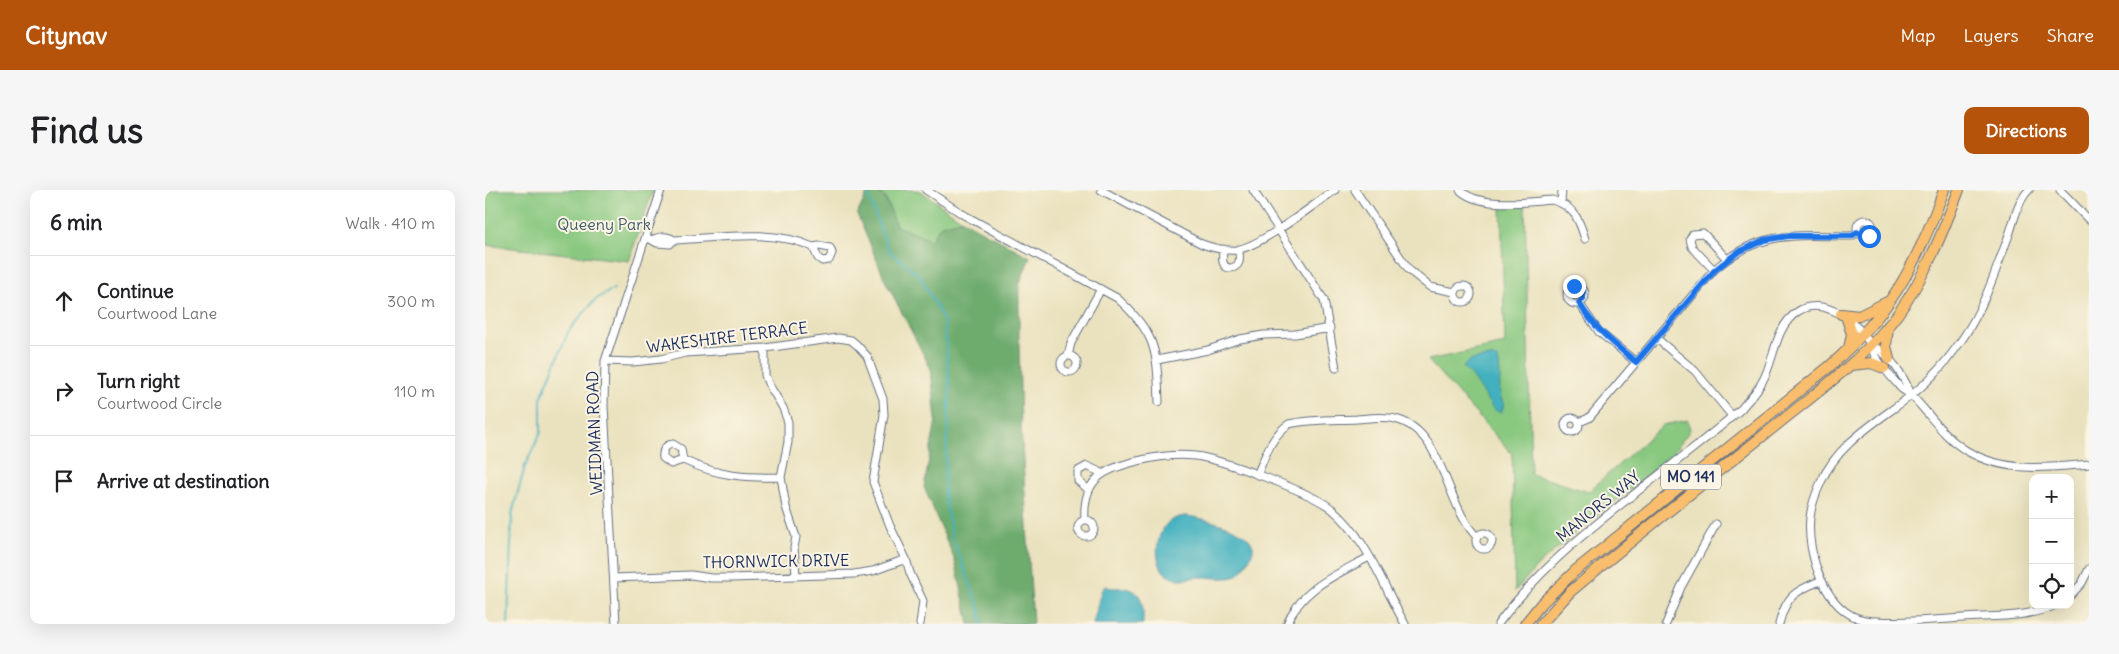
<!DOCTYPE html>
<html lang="en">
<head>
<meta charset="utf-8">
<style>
  :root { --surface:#fff; --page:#f6f6f6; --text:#202124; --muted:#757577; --line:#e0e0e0; --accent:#b45309 }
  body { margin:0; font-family:Delius,sans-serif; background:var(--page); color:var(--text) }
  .controls { position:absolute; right:15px; bottom:15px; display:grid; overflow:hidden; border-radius:10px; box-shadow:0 5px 20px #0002 }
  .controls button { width:45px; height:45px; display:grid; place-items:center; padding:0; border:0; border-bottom:1px solid var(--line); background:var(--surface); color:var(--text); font:25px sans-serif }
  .stop { position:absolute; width:15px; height:15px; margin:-11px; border:4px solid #1a73e8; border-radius:50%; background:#fff }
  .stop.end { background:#1a73e8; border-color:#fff; box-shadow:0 1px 5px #0008 }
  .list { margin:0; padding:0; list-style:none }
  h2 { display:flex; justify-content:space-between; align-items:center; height:65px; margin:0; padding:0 20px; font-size:21px }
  h2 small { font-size:16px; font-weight:400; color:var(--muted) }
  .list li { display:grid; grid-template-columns:32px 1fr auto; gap:15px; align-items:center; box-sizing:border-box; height:90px; padding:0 20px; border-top:1px solid var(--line) }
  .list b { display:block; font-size:19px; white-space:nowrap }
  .list p { margin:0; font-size:16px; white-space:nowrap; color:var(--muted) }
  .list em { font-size:16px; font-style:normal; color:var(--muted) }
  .icon { flex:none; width:28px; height:28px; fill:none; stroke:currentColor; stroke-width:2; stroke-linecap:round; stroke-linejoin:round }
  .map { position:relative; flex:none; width:1604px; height:434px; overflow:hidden; border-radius:10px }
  header { display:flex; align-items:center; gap:30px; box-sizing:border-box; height:70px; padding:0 25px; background:var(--accent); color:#fff }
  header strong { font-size:24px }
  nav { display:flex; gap:28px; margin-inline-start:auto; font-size:18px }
  .intro { display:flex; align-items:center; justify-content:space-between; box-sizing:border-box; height:120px; padding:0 30px }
  h1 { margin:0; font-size:35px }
  .button { padding:12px 22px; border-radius:10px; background:var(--accent); color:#fff; font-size:18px; font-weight:700 }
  main { display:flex; gap:30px; padding:0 30px }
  aside { flex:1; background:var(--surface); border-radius:10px; box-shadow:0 5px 20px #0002 }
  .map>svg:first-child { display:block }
</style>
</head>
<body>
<header>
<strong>Citynav</strong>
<nav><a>Map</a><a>Layers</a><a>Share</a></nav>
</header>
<div class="intro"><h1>Find us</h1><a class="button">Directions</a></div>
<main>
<aside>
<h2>6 min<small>Walk · 410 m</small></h2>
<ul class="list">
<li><svg class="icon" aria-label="ahead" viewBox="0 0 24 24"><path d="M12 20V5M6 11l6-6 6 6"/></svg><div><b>Continue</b><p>Courtwood Lane</p></div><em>300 m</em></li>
<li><svg class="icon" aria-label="right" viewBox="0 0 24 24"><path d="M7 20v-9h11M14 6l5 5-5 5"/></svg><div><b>Turn right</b><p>Courtwood Circle</p></div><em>110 m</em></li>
<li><svg class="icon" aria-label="arrive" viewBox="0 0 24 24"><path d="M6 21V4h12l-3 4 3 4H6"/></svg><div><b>Arrive at destination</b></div></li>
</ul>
</aside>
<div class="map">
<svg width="1604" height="434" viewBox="0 0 1604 434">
  <rect width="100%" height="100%" fill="#fcf5e5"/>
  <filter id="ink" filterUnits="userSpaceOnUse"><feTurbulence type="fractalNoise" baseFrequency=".02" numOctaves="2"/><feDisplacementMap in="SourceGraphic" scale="10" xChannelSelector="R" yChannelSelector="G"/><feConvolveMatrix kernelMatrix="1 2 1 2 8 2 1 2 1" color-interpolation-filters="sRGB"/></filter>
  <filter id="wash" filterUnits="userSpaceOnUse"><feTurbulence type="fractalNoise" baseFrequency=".0096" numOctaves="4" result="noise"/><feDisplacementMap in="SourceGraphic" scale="20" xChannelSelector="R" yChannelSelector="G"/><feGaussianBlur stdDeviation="1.12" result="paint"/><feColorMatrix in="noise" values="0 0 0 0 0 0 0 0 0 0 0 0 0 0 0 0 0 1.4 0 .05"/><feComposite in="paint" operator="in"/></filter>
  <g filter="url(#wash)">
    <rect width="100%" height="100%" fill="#eae2be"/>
    <!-- green -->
    <path fill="#88c87f" stroke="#527c6e" d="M0,0H168L144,71L0,55Z
      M391,0H434L477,30L456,35L446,51L411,36L400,7Z
      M1016,16H1040L1046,284L1103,302L1178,235L1203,230L1205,240L1185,267L1056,372L1030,401L1027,264L943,170L1020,154Z"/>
    <!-- forest -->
    <path fill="#6eac6e" stroke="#446e66" d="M384,0C402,0 405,22 411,36L446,50L456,35L477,30L545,67L534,95V157L536,237L548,434H484L470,371L439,297L451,230L446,179L401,92L372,24Z"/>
    <!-- water -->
    <path fill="#43b1bf" stroke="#2f708e" d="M1006,167L1012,168C1019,187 1010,199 1019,215L1015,223L1007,217L986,186L978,178C983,168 996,169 1006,167Z
      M700,326C715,327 759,338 766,352C771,359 766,366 762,373C758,381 753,388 742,388C734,389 725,387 716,387C707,387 698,391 689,388C668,382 669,350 680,336C685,329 693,327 700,326Z
      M620,396C628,400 636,396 644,399C660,403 658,421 658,434H608L616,401Z"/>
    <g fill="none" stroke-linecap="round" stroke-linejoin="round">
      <!-- stream -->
      <path stroke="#43b1bf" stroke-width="2" d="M381,0L404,61L435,86L459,131L465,199L459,304L467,347L494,417L497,434
        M23,434L27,324L40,276L56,242V208L84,140L111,109L129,99"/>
    </g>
  </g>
  <g filter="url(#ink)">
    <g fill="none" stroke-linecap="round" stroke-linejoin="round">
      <!-- minor casing -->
      <g stroke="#636e80" stroke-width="9">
        <path id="minor" d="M441,0L479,25L632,108C672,144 672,161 674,212
          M616,0L717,54C728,58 740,61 751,60C776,56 827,16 850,0
          M768,0L839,110L851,178
          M870,0L924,80L945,97L970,102
          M975,0C995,19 1040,12 1067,10C1089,16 1094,29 1100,49
          M1544,0C1533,10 1529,31 1524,45C1511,79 1500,115 1480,145C1465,168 1446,190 1424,207C1392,232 1353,253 1336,292C1331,303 1326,317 1325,328C1321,364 1341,423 1380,430C1406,434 1451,430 1478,428C1509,426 1543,428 1571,415
          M1575,0L1604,30
          M1076,13L1077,0
          M1372 38a8 8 0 1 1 16 0a8 8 0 1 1-16 0Z
          M165,49L172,53L185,54L189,50
          M169,49C176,46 183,46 189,50C235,48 285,38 328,57
          M334,56L345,58L347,63L344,70L337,71L333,68L328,57Z
          M738,59C738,63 737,69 738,72C740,81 751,79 754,72C755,68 754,63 754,59
          M1229,80L1207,57L1205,49L1208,44L1218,43L1242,69
          M1082 105a9 9 0 1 1 18 0a9 9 0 1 1-18 0Z
          M970 104a8 8 0 1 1 16 0a8 8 0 1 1-16 0Z
          M1094,113L1114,142L1151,172
          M1171,148L1210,181L1247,226
          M1386,155C1405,164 1419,186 1426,205
          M280,158V185L283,193L298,218L303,232V252L296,287L301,317L311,347L309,358L311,386
          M576 174a8 8 0 1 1 16 0a8 8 0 1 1-16 0Z
          M583,166L586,153L616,99
          M672,170L723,160L755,149L779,145L810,144L845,138
          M120,171L148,172L176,169L200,163L280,158L353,148L366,150L372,155L382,166L398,209L399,225L388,292L405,336L421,369L425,383L438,411L435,434
          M1080 235a7 7 0 1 1 14 0a7 7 0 1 1-14 0Z
          M1094,232L1104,228L1229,80C1274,39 1312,46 1367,46L1372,42
          M188,254L196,259L198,270L186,274L178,268C177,260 180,255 188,254Z
          M198,270C233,286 258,288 296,287
          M772,285C780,267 786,246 804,234C826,229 850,230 872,229C885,228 898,226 910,229C959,240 960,315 992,347
          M604,300L593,291V281L602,276L617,283
          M593 338a8 8 0 1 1 16 0a8 8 0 1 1-16 0Z
          M600,330C597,287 621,278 657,270C674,266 693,264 710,266C736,269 828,303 847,319C882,348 898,396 920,434
          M991 351a8 8 0 1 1 16 0a8 8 0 1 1-16 0Z
          M129,388L206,385L226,388H246L369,384L388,381L421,369
          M1585,406L1597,393L1604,379
          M131,434L119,216L120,171L176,0
          M802,434C816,398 853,384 884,367
          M1013,434C1078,346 1175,290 1256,219C1263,210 1272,202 1277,192C1290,170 1289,138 1312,122C1337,104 1375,133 1386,156C1388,160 1388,163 1390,166C1397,176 1406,187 1414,196C1417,200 1422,202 1426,205C1445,224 1458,247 1482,261C1520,283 1562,278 1604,274
          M1181,434L1196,397L1231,334
          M1294,434C1301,406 1310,401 1335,391"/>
      </g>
      <!-- highway casing -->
      <g stroke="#636e80" stroke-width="12">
        <path id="highway" d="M1356,124L1374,126L1402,112
          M1362,129L1367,144L1364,158
          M1403,136L1401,156L1404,169
          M1366,175L1386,173L1399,178
          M1040,434L1056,414L1090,381L1345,176C1407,121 1431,76 1459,0
          M1056,434L1085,402L1103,387C1164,336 1226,287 1289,237C1332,202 1378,170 1412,125C1440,87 1457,44 1474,0"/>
      </g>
      <!-- minor -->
      <use href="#minor" stroke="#fff" stroke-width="7"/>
      <!-- highway -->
      <use href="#highway" stroke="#f9be6d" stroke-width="10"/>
    </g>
  </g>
  <g fill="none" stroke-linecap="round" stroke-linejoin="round" filter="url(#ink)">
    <!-- route -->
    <path stroke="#1a73e8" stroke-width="6" d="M1089,96L1094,97L1098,101V109L1094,113C1111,140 1127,152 1151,172L1230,80L1253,62L1279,50L1303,46H1367L1372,42L1379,47L1384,46"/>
  </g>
  <g text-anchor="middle" stroke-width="4" stroke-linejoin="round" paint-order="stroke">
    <!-- shield labels -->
    <rect fill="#fcf5e5" stroke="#5e6a86" stroke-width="1" x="1176" y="274.5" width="60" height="25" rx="4"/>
    <g font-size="15" font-weight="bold" fill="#1b2f5e">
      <text x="1206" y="292">MO 141</text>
    </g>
    <!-- park labels -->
    <g font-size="16" fill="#3c5d68" stroke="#fcf5e5">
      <text x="119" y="40">Queeny Park</text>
    </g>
    <!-- street labels -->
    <g font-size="16" fill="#1b2f5e" stroke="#fcf5e5">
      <text transform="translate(242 147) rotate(-7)" y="6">WAKESHIRE TERRACE</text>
      <text transform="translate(109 243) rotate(-92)" y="6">WEIDMAN ROAD</text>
      <text transform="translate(1113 316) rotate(-39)" y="6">MANORS WAY</text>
      <text transform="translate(291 371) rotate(-1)" y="6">THORNWICK DRIVE</text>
    </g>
  </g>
</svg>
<div class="controls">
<button>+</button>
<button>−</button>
<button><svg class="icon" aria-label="locate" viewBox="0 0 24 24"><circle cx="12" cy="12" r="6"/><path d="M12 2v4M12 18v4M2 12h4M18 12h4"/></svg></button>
</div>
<div class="stop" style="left:1384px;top:46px"></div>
<div class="stop end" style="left:1089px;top:96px"></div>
</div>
</main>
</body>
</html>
